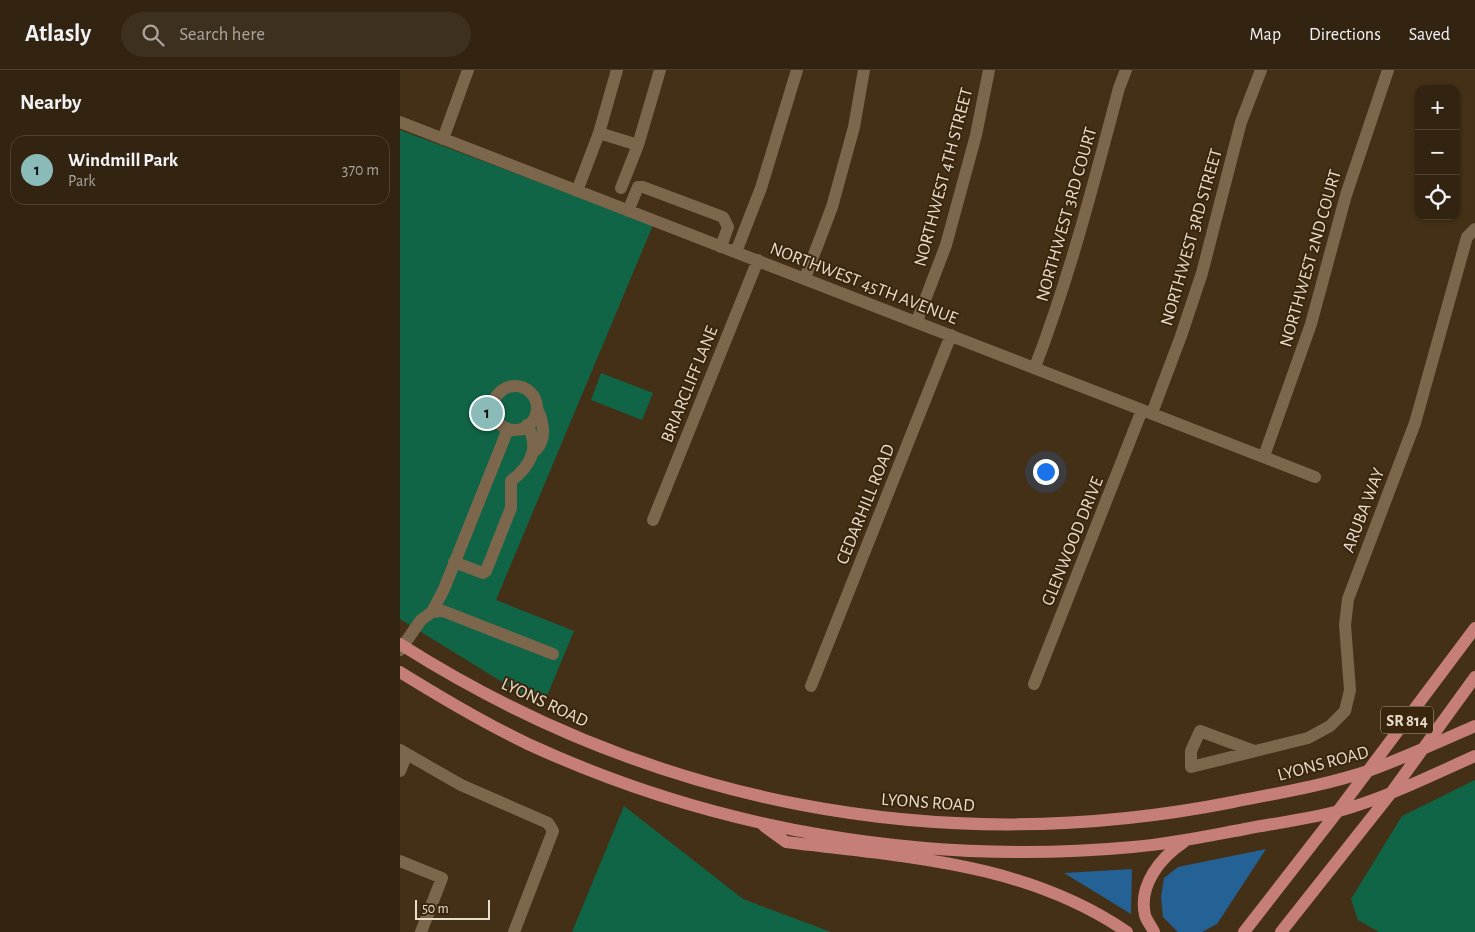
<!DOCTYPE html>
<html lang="en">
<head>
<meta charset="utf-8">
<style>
  :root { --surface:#332411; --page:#3e301f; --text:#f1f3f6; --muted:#a9a49f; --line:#4e4131; --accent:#8bbbb9 }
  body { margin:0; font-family:"Alegreya Sans",sans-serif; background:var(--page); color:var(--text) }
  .controls { position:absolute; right:15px; top:15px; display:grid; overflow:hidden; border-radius:10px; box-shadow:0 1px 4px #0004 }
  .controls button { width:45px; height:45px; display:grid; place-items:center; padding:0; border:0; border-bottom:1px solid var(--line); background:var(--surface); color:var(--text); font:25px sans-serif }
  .scale { position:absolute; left:15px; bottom:12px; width:75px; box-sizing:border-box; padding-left:5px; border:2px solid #e9dccd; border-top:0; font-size:14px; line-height:18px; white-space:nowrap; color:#e9dccd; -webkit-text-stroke:4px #39260d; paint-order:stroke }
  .you { position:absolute; left:645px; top:401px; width:18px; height:18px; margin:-12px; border:4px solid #fff; border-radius:50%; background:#1a73e8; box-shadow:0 0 0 8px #1a73e833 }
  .badge { display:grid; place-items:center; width:32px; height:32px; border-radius:50%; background:var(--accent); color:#111; font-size:16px; font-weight:700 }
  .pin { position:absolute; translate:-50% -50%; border:2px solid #fff; box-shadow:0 1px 5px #0006 }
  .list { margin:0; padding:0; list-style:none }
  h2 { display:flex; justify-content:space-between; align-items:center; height:65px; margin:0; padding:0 20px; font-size:21px }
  h2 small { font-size:16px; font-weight:400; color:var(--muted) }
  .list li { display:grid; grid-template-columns:32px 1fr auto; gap:15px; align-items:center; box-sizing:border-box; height:70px; margin:0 10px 10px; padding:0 10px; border:1px solid var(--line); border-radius:15px }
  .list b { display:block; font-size:19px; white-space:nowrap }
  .list p { margin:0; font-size:16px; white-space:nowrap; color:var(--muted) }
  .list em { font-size:16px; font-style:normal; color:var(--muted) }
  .icon { flex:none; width:28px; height:28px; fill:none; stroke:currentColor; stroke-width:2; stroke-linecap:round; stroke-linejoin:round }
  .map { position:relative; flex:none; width:1075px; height:862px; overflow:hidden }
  header { display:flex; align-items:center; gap:30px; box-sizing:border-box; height:70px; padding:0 25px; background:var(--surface); border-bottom:1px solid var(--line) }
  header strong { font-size:24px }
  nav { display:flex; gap:28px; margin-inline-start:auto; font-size:18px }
  .search { width:350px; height:45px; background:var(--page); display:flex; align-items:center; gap:12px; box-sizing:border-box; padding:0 18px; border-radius:28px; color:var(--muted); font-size:19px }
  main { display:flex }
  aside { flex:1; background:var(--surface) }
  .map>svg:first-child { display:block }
</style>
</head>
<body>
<header>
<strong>Atlasly</strong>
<div class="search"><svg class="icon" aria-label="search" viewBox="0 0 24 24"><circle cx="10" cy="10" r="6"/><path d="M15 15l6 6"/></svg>Search here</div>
<nav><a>Map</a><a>Directions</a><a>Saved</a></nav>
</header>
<main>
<aside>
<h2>Nearby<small></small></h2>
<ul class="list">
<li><span class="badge">1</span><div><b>Windmill Park</b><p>Park</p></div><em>370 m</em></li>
</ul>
</aside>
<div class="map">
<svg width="1075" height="862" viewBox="0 0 1075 862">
  <rect width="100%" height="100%" fill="#443017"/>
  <!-- green -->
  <path fill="#116547" d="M0,60L253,155L96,530L174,561L144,633L120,623L0,549Z
    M201,303L253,323L242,350L191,330Z
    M1075,710V862H979L958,850L951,829L1002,746Z
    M224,736L343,829L431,862H172Z"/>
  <!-- water -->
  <path fill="#246195" d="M866,779L817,854L802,862H778L763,847L761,827L764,808L778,797Z
    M732,799L731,844L664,803Z"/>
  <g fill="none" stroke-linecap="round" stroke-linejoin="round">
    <!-- minor -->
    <path stroke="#7c664c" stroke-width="12" d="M0,52L915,407
      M199,63L238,75
      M43,69L68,0
      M221,118L238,75L260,0
      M177,121L199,63L217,0
      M228,141L238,117H243L323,147L328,157L321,177
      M336,182L361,118L397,0
      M405,208L432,137L454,57L464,0
      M517,251L546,175L576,65L589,0
      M635,297C670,206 694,112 719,18L726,0
      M93 338a22 22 0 1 1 44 0a22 22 0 1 1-44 0Z
      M752,343L781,266L802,203L841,52L861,0
      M136,380C147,368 143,351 137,338
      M864,386L911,254L946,125L988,0
      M253,450L358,190
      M54,492L83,503L86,501L111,438V411C130,396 141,378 127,355
      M32,542L43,541L153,584
      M0,580L21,550L32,542L44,519L108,359
      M634,614L742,340
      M411,616L551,265
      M0,680L61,715L148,753L153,761L114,862
      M854,681L800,661L791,681V697L908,668L930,656L945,641L950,620L945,555L948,529L1015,353L1067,167L1075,159
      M0,701L7,684
      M0,791L42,808L21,862"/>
    <!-- major -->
    <path stroke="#c57f78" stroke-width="12" d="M0,574C252,734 540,790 833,732C879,723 927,715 971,700C1006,687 1041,671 1075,656
      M0,602C42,628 84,653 128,674C317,761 526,796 733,777C771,774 808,766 845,759C876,753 908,749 939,741C986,728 1030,706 1075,686
      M364,756L386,772C505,787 625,792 727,862
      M754,862C752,857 746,850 745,845C738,815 761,787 784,772
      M844,862L938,741L1075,558
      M881,862L991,723L1075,607"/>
  </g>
  <g text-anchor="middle" stroke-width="4" stroke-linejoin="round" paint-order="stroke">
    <!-- shield labels -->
    <rect fill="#39260d" stroke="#b4a593" stroke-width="1" x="981" y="636.5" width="52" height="27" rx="4"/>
    <g font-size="16" font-weight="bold" fill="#e9dccd">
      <text x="1007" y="656">SR 814</text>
    </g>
    <!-- street labels -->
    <g font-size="18" fill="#e9dccd" stroke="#39260d">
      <text transform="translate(543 107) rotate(-75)" y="6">NORTHWEST 4TH STREET</text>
      <text transform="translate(666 144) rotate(-74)" y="6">NORTHWEST 3RD COURT</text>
      <text transform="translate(791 167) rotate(-74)" y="6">NORTHWEST 3RD STREET</text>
      <text transform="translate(910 188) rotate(-74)" y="6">NORTHWEST 2ND COURT</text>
      <text transform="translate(464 213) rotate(21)" y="6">NORTHWEST 45TH AVENUE</text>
      <text transform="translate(289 314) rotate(-68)" y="6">BRIARCLIFF LANE</text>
      <text transform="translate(465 434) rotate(-68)" y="6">CEDARHILL ROAD</text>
      <text transform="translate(963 440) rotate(-69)" y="6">ARUBA WAY</text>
      <text transform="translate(672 471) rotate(-68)" y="6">GLENWOOD DRIVE</text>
      <text transform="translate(145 632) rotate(25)" y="6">LYONS ROAD</text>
      <text transform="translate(923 693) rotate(-15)" y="6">LYONS ROAD</text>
      <text transform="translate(528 732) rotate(4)" y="6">LYONS ROAD</text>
    </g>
  </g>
</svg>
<div class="controls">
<button>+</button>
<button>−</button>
<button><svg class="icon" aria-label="locate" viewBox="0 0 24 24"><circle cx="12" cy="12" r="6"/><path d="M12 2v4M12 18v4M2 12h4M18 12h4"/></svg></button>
</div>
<div class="scale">50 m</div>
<div class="you"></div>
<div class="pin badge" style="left:87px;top:343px">1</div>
</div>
</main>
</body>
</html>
